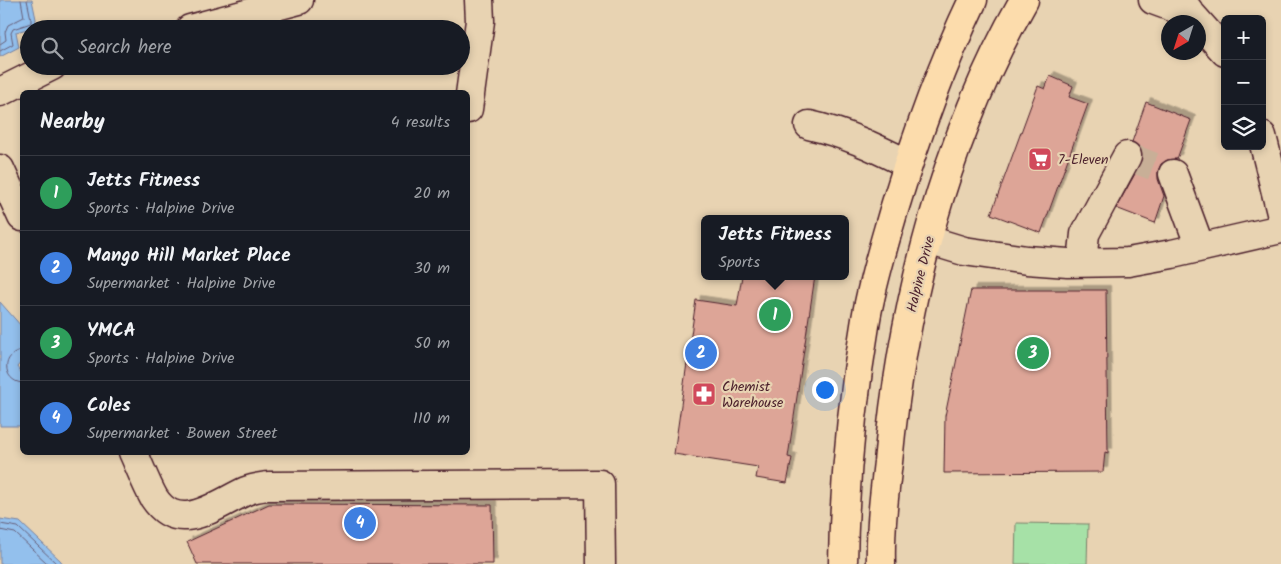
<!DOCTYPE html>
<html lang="en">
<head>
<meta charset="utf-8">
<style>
  :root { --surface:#171b24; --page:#242831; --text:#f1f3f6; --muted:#9ea1a6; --line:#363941; --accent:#d93025 }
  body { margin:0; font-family:Kalam,sans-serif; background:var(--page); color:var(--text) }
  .controls { position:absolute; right:15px; top:15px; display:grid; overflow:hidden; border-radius:8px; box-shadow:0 2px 8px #0003 }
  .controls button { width:45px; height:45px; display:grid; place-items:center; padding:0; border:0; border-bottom:1px solid var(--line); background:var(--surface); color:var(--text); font:25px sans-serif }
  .compass { position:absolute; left:1161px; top:15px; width:45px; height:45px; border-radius:50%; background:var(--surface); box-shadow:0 2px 8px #0003; rotate:219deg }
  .you { position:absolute; left:824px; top:389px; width:18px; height:18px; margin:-12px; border:4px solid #fff; border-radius:50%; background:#1a73e8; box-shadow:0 0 0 8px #1a73e833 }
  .badge { display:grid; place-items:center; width:32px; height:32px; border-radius:50%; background:var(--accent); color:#fff; font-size:16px; font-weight:700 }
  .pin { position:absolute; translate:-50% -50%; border:2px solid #fff; box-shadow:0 1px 5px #0006 }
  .popup { position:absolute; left:701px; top:215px; width:148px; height:65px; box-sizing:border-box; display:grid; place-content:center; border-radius:8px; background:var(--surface); filter:drop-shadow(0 1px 4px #0005); font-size:16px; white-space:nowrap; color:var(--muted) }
  .popup b { font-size:19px; color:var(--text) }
  .popup::after { content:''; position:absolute; left:50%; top:100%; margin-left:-10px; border:10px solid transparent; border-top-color:var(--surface) }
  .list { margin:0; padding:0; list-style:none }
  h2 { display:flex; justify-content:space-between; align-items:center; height:65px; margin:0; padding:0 20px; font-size:21px }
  h2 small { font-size:16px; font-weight:400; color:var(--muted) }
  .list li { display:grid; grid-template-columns:32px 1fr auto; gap:15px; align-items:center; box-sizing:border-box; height:75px; padding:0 20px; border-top:1px solid var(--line) }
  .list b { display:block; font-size:19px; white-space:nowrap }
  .list p { margin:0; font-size:16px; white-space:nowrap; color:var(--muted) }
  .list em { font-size:16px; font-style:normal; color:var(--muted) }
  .icon { flex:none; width:28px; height:28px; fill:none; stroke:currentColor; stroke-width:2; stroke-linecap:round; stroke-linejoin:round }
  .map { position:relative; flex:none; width:1281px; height:564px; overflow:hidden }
  .search { position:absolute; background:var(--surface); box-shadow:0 2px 8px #0003; left:20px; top:20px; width:450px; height:55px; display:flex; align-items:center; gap:12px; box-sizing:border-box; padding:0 18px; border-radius:28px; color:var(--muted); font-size:19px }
  .panel { position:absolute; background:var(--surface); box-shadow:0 2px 8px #0003; left:20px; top:90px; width:450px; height:365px; border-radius:8px }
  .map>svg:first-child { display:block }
</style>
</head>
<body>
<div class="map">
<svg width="1281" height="564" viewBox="0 0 1281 564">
  <defs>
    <filter id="shadow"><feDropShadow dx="4.5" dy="-4.5" stdDeviation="0" flood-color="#0004"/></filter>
  </defs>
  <rect width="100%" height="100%" fill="#e8d3b2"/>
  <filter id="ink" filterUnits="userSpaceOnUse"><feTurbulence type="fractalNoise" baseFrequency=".02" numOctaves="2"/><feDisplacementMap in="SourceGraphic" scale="10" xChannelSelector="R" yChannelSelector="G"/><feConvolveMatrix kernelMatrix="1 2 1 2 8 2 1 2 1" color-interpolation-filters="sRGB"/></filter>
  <g filter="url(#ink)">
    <!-- green -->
    <path fill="#a6e1a7" stroke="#788069" d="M1016,523L1088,524L1087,564H1015Z"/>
    <!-- water -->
    <path fill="#93c0ed" stroke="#76809f" d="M0,0H32L36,19L35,27L16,32L19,47L0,57Z
      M0,302L22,327V361L17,367L22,374V426H0Z
      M0,519L20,522L61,561L62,564H0Z"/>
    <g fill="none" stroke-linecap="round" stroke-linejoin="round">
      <!-- shore -->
      <path stroke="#675f79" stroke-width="1" d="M0,44L6,40L5,32L8,25L24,17L21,0
        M0,51L13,44L11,33L13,29L31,23V19L27,0
        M22,351C1,353 2,381 22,383
        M0,524L18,527L57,564
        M0,530L15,533L48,564"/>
    </g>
    <!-- building -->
    <path fill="#dda597" stroke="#4a1f2b" filter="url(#shadow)" d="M1050,76L1073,86L1069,97L1088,104L1041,233L991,214L1038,86L1045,89Z
      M1146,102L1191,120L1177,159L1167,160L1161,164L1158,171V179L1164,196L1155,223L1116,208L1141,163L1143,155L1140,148L1132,142Z
      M742,276H815L788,457L792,458L787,483L756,478L758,467L674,454L696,300L737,306Z
      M971,290H1106L1108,453L1105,452L1103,472L944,473L945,416Z
      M269,504L492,505L493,564H197L187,542Z"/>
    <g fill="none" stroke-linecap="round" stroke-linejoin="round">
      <!-- minor-tunnel -->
      <path stroke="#c8af97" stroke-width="28" stroke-dasharray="28 14" stroke-linecap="butt" d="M1127,156L1173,174"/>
      <!-- minor casing -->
      <g stroke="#4a1f2b" stroke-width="31">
        <path id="minor" d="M1153,0L1191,14
          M1181,0L1191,14L1225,52
          M190,29L299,0
          M0,92L52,66
          M468,109L480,21L479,0
          M809,125C845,133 874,147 908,164
          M1262,136L1281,213
          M0,169L22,217
          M1173,174L1200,247
          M928,240L964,251L1027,260L1068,263L1128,262L1172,254L1281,229
          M1082,262L1085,234L1127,156
          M133,452C140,467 146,484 154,498C179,536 217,504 246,491C253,488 261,487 268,486L600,484L601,564"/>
      </g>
      <!-- major casing -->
      <g stroke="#4a1f2b" stroke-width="31">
        <path id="major" d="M843,564C844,481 852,401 866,319C872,283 883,248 893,213C915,140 940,69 973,0
          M881,564C880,530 884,496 888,462C903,303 944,140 1024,0"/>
      </g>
      <!-- minor -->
      <use href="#minor" stroke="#e8d3b2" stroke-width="28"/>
      <!-- major -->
      <use href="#major" stroke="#fcdcac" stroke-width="28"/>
    </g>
  </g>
  <!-- icons -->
  <defs>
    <g id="supermarket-square" transform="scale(1.25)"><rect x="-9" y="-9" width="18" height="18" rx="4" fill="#d1495b" stroke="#e8d3b2"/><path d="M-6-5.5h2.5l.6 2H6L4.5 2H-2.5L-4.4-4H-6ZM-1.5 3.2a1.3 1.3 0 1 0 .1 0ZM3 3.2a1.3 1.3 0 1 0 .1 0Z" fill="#fff"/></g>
    <g id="pharmacy-square" transform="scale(1.25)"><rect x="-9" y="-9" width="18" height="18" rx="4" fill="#d1495b" stroke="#e8d3b2"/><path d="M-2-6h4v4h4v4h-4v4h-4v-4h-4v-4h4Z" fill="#fff"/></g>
  </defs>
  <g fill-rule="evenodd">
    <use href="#supermarket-square" x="1040" y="159"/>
    <use href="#pharmacy-square" x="704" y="394"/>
  </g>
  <g text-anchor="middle" stroke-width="4.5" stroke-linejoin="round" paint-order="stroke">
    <!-- poi labels -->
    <g font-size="14" fill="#4a1f2b" stroke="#e8d3b2" text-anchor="start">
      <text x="1058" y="164">7-Eleven</text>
      <text x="722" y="391">Chemist<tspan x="722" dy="16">Warehouse</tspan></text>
    </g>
    <!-- street labels -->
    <g font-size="14" fill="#4a1f2b" stroke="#e8d3b2">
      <text transform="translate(920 274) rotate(-76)" y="5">Halpine Drive</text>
    </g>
  </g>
</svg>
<div class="controls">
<button>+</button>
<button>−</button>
<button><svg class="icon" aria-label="layers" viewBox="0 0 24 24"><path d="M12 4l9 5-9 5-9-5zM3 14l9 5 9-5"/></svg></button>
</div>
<svg class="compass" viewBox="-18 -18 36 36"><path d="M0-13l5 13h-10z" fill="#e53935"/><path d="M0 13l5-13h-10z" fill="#9ea1a6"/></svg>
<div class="you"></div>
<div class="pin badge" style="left:775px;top:315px;background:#2e9e5b">1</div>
<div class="popup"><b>Jetts Fitness</b>Sports</div>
<div class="pin badge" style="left:701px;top:353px;background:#3f7fe0">2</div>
<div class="pin badge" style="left:1033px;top:353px;background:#2e9e5b">3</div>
<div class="pin badge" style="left:360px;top:523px;background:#3f7fe0">4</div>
<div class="search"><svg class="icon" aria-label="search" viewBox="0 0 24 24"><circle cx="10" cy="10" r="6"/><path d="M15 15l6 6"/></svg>Search here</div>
<section class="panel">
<h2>Nearby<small>4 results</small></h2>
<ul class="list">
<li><span class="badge" style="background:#2e9e5b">1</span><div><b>Jetts Fitness</b><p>Sports · Halpine Drive</p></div><em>20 m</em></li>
<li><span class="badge" style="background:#3f7fe0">2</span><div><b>Mango Hill Market Place</b><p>Supermarket · Halpine Drive</p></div><em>30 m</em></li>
<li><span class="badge" style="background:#2e9e5b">3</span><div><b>YMCA</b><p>Sports · Halpine Drive</p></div><em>50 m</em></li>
<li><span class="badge" style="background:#3f7fe0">4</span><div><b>Coles</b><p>Supermarket · Bowen Street</p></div><em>110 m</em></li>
</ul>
</section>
</div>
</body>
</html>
